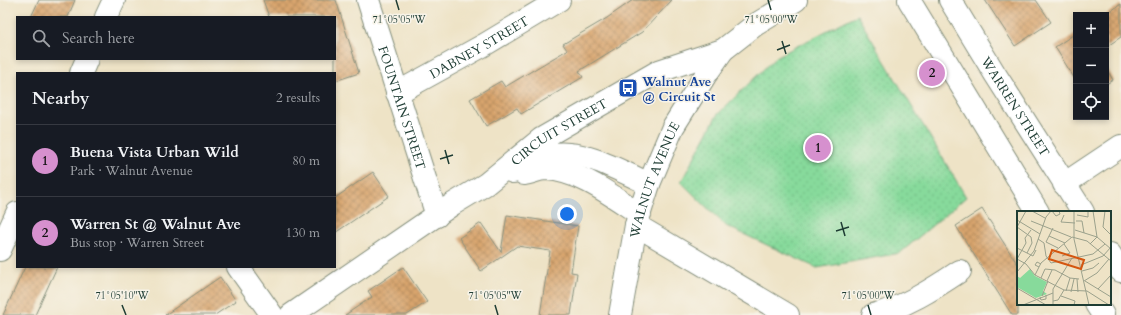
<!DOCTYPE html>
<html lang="en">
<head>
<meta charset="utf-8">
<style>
  :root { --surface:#171b24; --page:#20242c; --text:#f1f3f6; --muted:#9ea1a6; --line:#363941; --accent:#d690ce }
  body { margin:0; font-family:Cardo,serif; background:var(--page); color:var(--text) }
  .controls { position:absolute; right:12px; top:12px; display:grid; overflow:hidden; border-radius:0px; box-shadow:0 2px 6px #0003 }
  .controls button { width:36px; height:36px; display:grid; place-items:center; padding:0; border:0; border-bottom:1px solid var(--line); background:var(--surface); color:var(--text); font:20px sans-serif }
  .you { position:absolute; left:567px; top:214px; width:14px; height:14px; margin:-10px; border:3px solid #fff; border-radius:50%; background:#1a73e8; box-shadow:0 0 0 6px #1a73e833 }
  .badge { display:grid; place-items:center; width:26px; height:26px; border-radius:50%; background:var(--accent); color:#111; font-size:13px; font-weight:700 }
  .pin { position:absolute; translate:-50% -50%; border:2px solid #fff; box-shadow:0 1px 4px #0006 }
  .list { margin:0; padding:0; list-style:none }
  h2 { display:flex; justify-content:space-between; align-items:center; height:52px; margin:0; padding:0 16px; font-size:17px }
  h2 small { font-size:13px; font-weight:400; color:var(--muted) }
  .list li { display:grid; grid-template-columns:26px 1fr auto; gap:12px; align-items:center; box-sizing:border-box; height:72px; padding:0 16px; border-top:1px solid var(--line) }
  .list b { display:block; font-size:15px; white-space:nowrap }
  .list p { margin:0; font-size:13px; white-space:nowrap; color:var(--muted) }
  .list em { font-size:13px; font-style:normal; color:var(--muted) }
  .icon { flex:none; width:22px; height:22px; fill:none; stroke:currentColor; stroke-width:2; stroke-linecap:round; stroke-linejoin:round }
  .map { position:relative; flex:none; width:1121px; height:315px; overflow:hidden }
  .search { position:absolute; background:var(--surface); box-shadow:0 2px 6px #0003; left:16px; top:16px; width:320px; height:44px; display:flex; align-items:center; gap:10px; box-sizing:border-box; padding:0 14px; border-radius:0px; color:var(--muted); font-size:15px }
  .panel { position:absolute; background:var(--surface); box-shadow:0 2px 6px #0003; left:16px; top:72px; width:320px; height:196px; border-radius:0px }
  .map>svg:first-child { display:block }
</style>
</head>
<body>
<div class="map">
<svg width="1121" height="315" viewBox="0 0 1121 315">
  <defs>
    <pattern id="park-dots" width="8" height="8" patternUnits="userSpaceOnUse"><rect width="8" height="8" fill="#87da9b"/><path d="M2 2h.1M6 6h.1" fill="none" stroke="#74bc86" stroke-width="1.8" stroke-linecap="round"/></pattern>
    <pattern id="building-cross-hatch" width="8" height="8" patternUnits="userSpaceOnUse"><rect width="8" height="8" fill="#d8a46d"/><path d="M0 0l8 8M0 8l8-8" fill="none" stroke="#af875a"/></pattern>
  </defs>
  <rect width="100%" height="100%" fill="#f7f3e8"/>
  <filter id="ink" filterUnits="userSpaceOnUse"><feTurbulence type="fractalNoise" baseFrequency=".025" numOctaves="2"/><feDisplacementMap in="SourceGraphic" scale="8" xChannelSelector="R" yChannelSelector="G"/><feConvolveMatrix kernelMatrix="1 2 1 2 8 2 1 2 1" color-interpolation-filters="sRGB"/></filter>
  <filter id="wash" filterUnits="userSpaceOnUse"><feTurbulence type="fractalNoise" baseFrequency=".012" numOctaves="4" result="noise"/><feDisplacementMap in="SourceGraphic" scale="16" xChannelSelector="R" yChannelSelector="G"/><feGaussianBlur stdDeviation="0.9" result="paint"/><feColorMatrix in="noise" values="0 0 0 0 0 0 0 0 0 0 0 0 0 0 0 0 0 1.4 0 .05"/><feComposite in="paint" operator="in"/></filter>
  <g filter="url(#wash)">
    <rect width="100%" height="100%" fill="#eee3c6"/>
    <!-- park -->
    <path fill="url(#park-dots)" stroke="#538c68" d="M857,15L966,197L900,253L817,268L726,226L681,182L717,115L776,57Z"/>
    <g id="blocks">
      <!-- building -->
      <path fill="url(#building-cross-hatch)" d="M39,0H75L68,17H31Z
        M263,0H336L359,73L335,81V17H269Z
        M633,0H672L642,32L579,71L583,77L521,114L517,108L486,126L470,99L501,81L505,87L567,50L563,44L607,18Z
        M985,0H1036L1051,22L1015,46Z
        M1121,4V37L1106,47V15H1105Z
        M1076,33V81L1055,47Z
        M1106,68L1113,80L1106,84Z
        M373,172L389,196L335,233V198Z
        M982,209L1018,265V315H1012L956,226Z
        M507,215L578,226L571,272L577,273L571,315H540L550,251L517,246L481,271L459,238L481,223L501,252Z
        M25,267H57L35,315H3Z
        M403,267L427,302L407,315H345L372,297L368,291Z
        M220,277L236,301L215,315H165Z"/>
    </g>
  </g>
  <g filter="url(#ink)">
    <use href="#blocks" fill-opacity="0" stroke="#86907d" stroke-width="1"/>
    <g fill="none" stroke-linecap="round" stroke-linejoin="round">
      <!-- minor casing -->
      <g stroke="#86907d" stroke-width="24">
        <g id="minor">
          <path id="s1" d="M368,0L437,216"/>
          <path d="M106,17L114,0"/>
          <path d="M81,73L87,59"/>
          <path id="s2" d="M397,93L484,45L559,0"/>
          <path d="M513,172C523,167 543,155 553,154C586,150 620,171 649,184"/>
          <path d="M524,174C531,173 539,169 546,169C581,171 612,196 640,214"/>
          <path d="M1064,184L1121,146"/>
          <path d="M636,225L788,315"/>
          <path d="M0,250L17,213"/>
          <path d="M238,267L272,315"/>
          <path id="s3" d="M291,315L453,204L486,184L541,139L659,71L723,50"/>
          <path d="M873,315C905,307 933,289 960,271"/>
        </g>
      </g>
      <!-- tertiary casing -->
      <g stroke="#86907d" stroke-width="24">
        <g id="tertiary">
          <path id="s4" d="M620,315L636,225L649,184L673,127L705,76L723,50L755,25L796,0"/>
        </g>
      </g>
      <!-- secondary casing -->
      <g stroke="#86907d" stroke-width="24">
        <g id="secondary">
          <path d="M909,0L1038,212"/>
          <path id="s5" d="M950,0L995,74L1083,212"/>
          <path d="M1110,254L1121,271"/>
          <path d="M1096,304L1103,315"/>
        </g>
      </g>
      <!-- minor -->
      <use href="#minor" stroke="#fff" stroke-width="22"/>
      <!-- tertiary -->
      <use href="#tertiary" stroke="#fff" stroke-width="22"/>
      <!-- secondary -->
      <use href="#secondary" stroke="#fff" stroke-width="22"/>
    </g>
  </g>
  <!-- ticks -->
  <path fill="none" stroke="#1f3d34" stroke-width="1.5" d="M396,0L399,10M768,0L771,10M782,41L786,54M777,50L790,45M445,150L449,164M440,159L453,155M841,222L845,236M836,231L849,227M122,305L126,315M495,305L498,315M868,305L871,315"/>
  <!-- icons -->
  <defs>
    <g id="bus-square" transform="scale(1)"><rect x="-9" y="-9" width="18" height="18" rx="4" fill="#1a4fb4" stroke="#f7f3e8"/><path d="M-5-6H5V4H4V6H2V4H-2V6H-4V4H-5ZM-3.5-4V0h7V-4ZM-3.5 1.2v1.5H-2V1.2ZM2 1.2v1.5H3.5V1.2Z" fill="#fff"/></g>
  </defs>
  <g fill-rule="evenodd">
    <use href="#bus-square" x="628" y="88"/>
  </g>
  <g text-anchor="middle" stroke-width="3" stroke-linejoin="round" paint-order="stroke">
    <!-- street labels -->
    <g font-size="13" fill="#1f3d34" stroke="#f7f3e8">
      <text dy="5" stroke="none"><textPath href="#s2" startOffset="94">DABNEY STREET</textPath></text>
      <text dy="5" stroke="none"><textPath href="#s5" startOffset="125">WARREN STREET</textPath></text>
      <text dy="5" stroke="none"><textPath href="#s1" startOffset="113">FOUNTAIN STREET</textPath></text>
      <text dy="5" stroke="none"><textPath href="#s3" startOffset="325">CIRCUIT STREET</textPath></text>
      <text dy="5" stroke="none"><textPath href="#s4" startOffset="140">WALNUT AVENUE</textPath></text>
    </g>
    <!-- transit labels -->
    <g font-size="13" font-weight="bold" fill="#164399" stroke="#f7f3e8" text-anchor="start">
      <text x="642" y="86">Walnut Ave<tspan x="642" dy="15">@ Circuit St</tspan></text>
    </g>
  </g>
  <!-- overview -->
  <g transform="translate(1017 211)">
    <rect width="94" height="94" fill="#eee3c6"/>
    <path d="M13,58L18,65L30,71L26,80L30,83L19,87L0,76V65L3,67Z" fill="#87da9b"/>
    <path fill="none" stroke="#9ba18c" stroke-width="1" d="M15,0L28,7M35,0L39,5L43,3L42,0M57,0V28L72,94M88,0L86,16L94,24M47,4L44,11L58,12M60,4L71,6V0M0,9L23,23M14,10L54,26M59,10H65L67,22M0,16L14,26L15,32L10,42M0,16L9,0M36,17L29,31L41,37M58,19L80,26L94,38M32,25L48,32M21,28L27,32L29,45L34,52L76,43L88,33M73,33L80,26L76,0M0,37L16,45L19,39M45,45L53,42L47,33M0,48L9,53L18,64L47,79L70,80L92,94M0,48L9,32L8,27L14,19M64,54L86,45L94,36M22,56L18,54L20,51L24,53M65,60L76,57L82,52M0,61L17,40L29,6L34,0M18,64L24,52L55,26L70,30L94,50M24,67L28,58L38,59L53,67L62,68M60,68L61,81M30,70L35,59M67,70L80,62L92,48M68,70L94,86M0,77L29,94M81,78L94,64M49,80L53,67M54,81L57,68M25,85L31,70M44,85L58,90L57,94M23,86L24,89L29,88V84M36,90L41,89L47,79M6,94L36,82M36,94V78L55,47"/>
    <path fill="#d45610" fill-opacity="0.15" stroke="#d45610" stroke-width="2" d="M35,39L67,49L64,58L32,48Z"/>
    <rect width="94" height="94" fill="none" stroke="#1f3d34" stroke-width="2"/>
  </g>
  <g font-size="10" text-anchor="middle" fill="#1f3d34" stroke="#f7f3e8" stroke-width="3" stroke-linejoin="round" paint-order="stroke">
    <text x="399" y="23">71°05'05"W</text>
    <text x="771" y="23">71°05'00"W</text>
    <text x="122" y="299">71°05'10"W</text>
    <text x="495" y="299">71°05'05"W</text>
    <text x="868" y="299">71°05'00"W</text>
  </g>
</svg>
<div class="controls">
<button>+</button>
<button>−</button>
<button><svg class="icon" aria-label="locate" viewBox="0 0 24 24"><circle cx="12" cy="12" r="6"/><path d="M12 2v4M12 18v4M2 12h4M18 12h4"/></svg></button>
</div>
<div class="you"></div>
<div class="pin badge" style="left:818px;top:148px">1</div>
<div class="pin badge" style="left:932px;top:73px">2</div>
<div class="search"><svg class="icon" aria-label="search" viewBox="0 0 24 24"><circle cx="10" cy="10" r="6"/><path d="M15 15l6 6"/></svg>Search here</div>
<section class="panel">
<h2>Nearby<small>2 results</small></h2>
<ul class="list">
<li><span class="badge">1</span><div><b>Buena Vista Urban Wild</b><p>Park · Walnut Avenue</p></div><em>80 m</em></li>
<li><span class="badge">2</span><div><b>Warren St @ Walnut Ave</b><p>Bus stop · Warren Street</p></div><em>130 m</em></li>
</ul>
</section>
</div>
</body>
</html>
